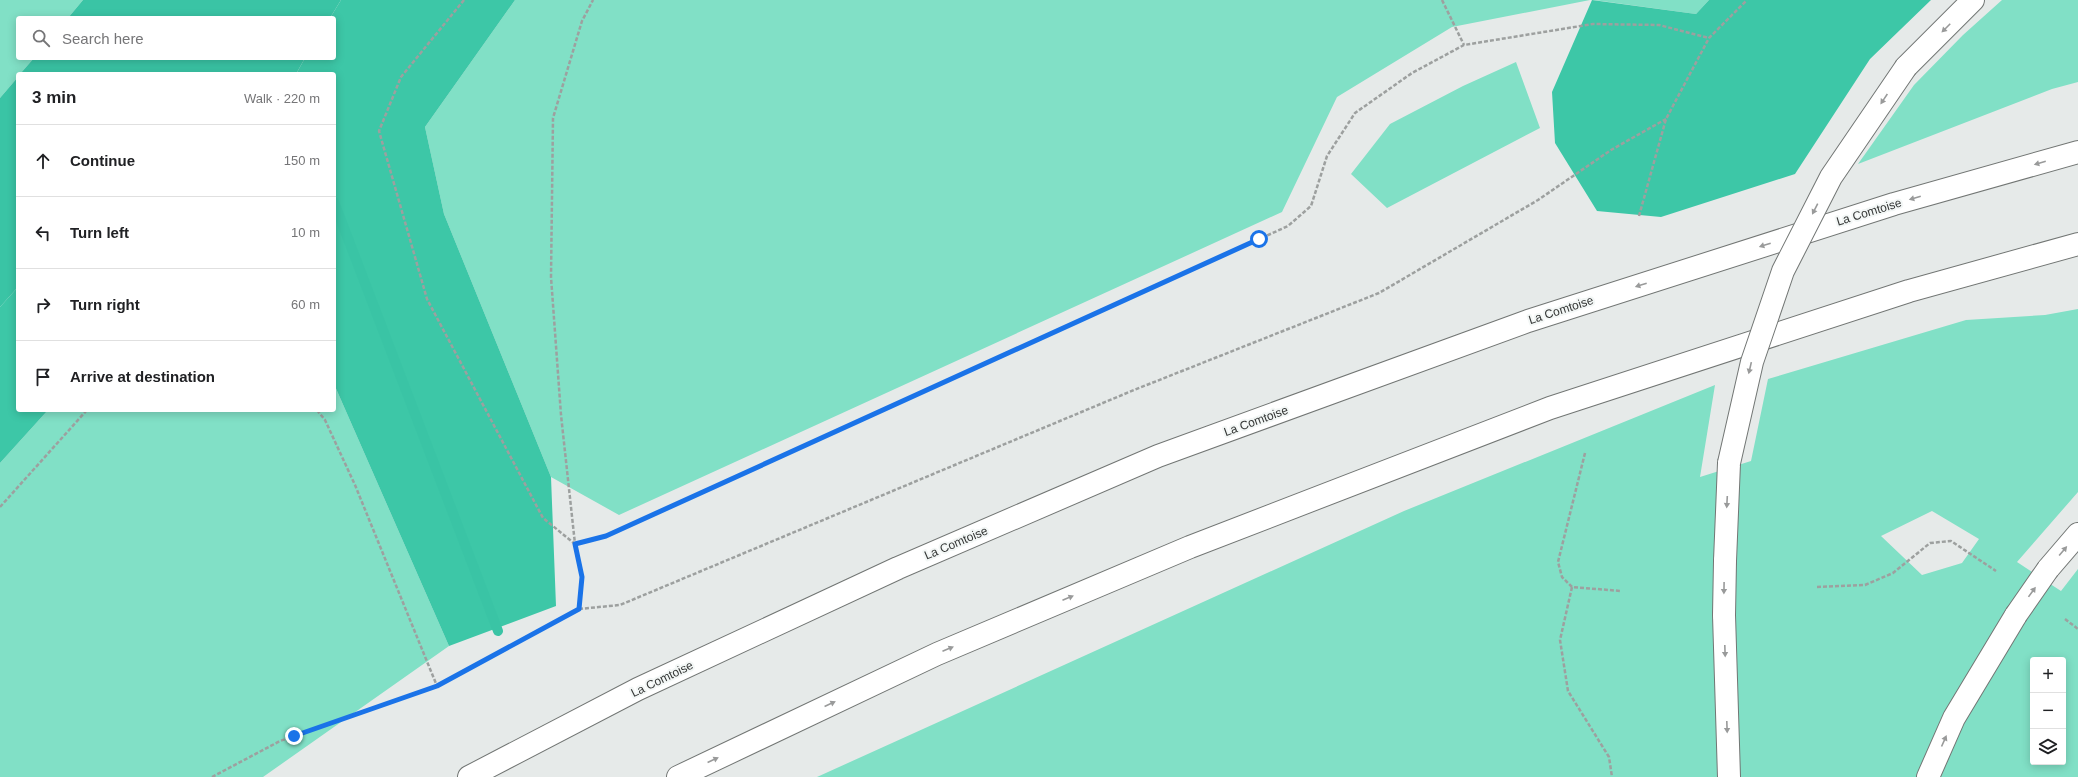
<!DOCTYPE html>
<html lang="en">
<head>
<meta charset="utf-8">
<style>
  :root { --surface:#fff; --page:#f2f2f2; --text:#202124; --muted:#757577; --line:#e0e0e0 }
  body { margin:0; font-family:Helvetica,sans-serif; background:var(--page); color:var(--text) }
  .controls { position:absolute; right:12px; bottom:12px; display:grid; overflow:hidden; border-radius:4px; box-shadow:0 2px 10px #0003 }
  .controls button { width:36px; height:36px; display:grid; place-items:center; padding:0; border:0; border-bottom:1px solid var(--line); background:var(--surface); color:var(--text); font:20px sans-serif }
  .stop { position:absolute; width:12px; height:12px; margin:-9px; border:3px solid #1a73e8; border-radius:50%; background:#fff }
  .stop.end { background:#1a73e8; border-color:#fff; box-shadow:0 1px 4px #0008 }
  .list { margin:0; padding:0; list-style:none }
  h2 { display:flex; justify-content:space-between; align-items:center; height:52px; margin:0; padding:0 16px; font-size:17px }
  h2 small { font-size:13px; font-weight:400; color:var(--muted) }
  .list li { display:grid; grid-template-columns:26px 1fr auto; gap:12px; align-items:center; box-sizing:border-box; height:72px; padding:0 16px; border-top:1px solid var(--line) }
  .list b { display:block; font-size:15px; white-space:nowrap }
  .list em { font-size:13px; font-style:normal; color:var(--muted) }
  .icon { flex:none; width:22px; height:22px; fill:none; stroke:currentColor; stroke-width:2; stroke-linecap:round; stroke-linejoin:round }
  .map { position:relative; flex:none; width:2078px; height:777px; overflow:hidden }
  .search { position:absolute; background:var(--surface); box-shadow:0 2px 10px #0003; left:16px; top:16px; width:320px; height:44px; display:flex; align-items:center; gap:10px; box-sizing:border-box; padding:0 14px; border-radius:4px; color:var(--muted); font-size:15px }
  .panel { position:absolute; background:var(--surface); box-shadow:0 2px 10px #0003; left:16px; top:72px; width:320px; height:340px; border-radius:4px }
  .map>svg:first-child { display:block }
</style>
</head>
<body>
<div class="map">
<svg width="2078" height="777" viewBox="0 0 2078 777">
  <rect width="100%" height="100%" fill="#e6eae9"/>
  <!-- green -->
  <path fill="#81e0c6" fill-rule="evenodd" d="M0,0H83L68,18H18V58H34L20,74H18V77L0,98Z
    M515,0H1590L1452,27L1337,97L1282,212L619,515L551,477L444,214L425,127Z
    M1594,0H1709L1696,14Z
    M2002,0H2078V82L2052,89L1858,164L1914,85L1963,35Z
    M1516,62L1540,128L1387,208L1351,174L1390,124L1463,86Z
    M2078,309V492L2017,562L2061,591L2078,569V777H817L1404,511L1715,385L1700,477L1751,461L1768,379L1966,320L2045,315ZM1932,511L1979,539L1962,563L1922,575L1881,536ZM2033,660H2063V762H2033Z
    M334,384L449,646L263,777H0V463L48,410H334Z"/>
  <!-- forest -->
  <path fill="#3dc7a7" d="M341,0H515L425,127L444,214L551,477L556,606L449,646L334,384V74H296L305,58H334V18H330Z
    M1592,0L1696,14L1709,0H1931L1870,59L1795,174L1661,217L1597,211L1555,143L1552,92Z
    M18,287V410H48L0,463V307Z"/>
  <!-- water -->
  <path fill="#3ac4a5" d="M83,0H341L330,18H68Z
    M34,58H305L296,74H20Z
    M18,77V287L0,307V98Z"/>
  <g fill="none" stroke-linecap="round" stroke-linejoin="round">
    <!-- stream -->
    <path stroke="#3ac4a5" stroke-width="10" d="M334,202L498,631"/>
    <!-- motorway casing -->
    <g stroke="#727674" stroke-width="24">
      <path id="motorway" d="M1906,67L1973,0
        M1725,561L1729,463
        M2048,569L2078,534
        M1724,615L1729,777
        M469,777L638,689L898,568L1158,456L1528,321L1894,204L2078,152
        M678,777L937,654L1190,547L1550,408L1909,291L2078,244
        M1928,777L1954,718L2016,615"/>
    </g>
    <!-- path -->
    <path stroke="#9da09f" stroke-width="2.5" stroke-dasharray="4 2" stroke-linecap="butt" d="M464,0L401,77L379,131L427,299L543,518L575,544L606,536L1288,226L1311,206L1327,156L1355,113L1412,73L1464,45L1593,24L1659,25L1709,38
      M1442,0L1464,45
      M1639,216L1666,119L1709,38L1747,0
      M317,410L325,420L355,485L437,686
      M1585,453L1558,562L1562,577L1572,587L1621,591
      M0,507L87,410
      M1572,587L1560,640L1568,691L1609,757L1612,777
      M1817,587L1865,585L1893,573L1930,543L1951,541L1996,571
      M579,609L620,605L1134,390L1379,293L1538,200L1611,150L1666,119
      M2065,619L2078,629
      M212,777L280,741L437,686L579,609L582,577L575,544L561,415L551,277L553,118L582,21L593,0"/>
    <!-- motorway -->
    <use href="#motorway" stroke="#fff" stroke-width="22"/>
    <!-- motorway-bridge casing -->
    <g stroke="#727674" stroke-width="24" stroke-linecap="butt">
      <path id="motorway-bridge" d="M1729,463L1752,362L1783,271L1831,177L1906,67
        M1724,615L1725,561
        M2016,615L2048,569"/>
    </g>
    <!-- motorway-bridge -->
    <use href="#motorway-bridge" stroke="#fff" stroke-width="22"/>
  </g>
  <!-- one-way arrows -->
  <defs><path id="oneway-solid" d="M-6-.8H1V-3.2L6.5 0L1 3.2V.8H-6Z"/></defs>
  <g fill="#999a9a">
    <use href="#oneway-solid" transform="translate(1946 28) rotate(135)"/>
    <use href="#oneway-solid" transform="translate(1884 99) rotate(124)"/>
    <use href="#oneway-solid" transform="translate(2040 163) rotate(164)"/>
    <use href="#oneway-solid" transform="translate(1915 198) rotate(164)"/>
    <use href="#oneway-solid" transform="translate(1815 209) rotate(117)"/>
    <use href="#oneway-solid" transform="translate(1765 245) rotate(162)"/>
    <use href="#oneway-solid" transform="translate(1641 285) rotate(162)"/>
    <use href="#oneway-solid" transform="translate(1750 368) rotate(103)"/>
    <use href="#oneway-solid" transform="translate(1727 502) rotate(93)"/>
    <use href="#oneway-solid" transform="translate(2063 551) rotate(-50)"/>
    <use href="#oneway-solid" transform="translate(1724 588) rotate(91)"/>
    <use href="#oneway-solid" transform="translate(2032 592) rotate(-54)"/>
    <use href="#oneway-solid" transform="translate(1068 598) rotate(-23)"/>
    <use href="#oneway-solid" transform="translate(948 649) rotate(-23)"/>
    <use href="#oneway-solid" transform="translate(1725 651) rotate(88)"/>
    <use href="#oneway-solid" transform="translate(830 704) rotate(-25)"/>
    <use href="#oneway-solid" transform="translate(1727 727) rotate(88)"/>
    <use href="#oneway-solid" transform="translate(1944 741) rotate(-66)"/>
    <use href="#oneway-solid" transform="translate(713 760) rotate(-25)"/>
  </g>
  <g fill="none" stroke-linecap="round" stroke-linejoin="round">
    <!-- route -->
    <path stroke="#1a73e8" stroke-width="5" d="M294,736L437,686L579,609L582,577L575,544L606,536L1259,239"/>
  </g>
  <g text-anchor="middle" stroke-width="4" stroke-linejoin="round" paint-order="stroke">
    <!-- street labels -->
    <g font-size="12" fill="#333534" stroke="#f3f7f6">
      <text transform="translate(1869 212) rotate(-17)" y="4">La Comtoise</text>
      <text transform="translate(1561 310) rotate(-18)" y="4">La Comtoise</text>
      <text transform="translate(1256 421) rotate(-20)" y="4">La Comtoise</text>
      <text transform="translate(956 543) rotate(-23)" y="4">La Comtoise</text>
      <text transform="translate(662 679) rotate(-26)" y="4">La Comtoise</text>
    </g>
  </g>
</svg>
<div class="controls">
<button>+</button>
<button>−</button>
<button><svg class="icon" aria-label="layers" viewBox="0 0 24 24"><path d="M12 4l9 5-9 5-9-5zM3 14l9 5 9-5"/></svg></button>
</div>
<div class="stop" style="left:1259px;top:239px"></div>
<div class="stop end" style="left:294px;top:736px"></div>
<div class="search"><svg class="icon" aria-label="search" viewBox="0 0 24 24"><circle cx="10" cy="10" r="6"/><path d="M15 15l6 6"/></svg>Search here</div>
<section class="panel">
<h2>3 min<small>Walk · 220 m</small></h2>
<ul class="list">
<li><svg class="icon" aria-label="ahead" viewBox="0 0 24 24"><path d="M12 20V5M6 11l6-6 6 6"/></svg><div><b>Continue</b></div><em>150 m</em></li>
<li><svg class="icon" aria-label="left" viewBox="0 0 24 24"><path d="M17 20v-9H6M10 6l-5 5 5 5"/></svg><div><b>Turn left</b></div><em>10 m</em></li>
<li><svg class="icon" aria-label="right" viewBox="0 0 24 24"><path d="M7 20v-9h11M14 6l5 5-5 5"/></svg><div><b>Turn right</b></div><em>60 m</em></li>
<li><svg class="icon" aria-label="arrive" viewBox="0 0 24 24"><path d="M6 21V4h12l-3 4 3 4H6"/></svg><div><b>Arrive at destination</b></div></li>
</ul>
</section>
</div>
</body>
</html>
